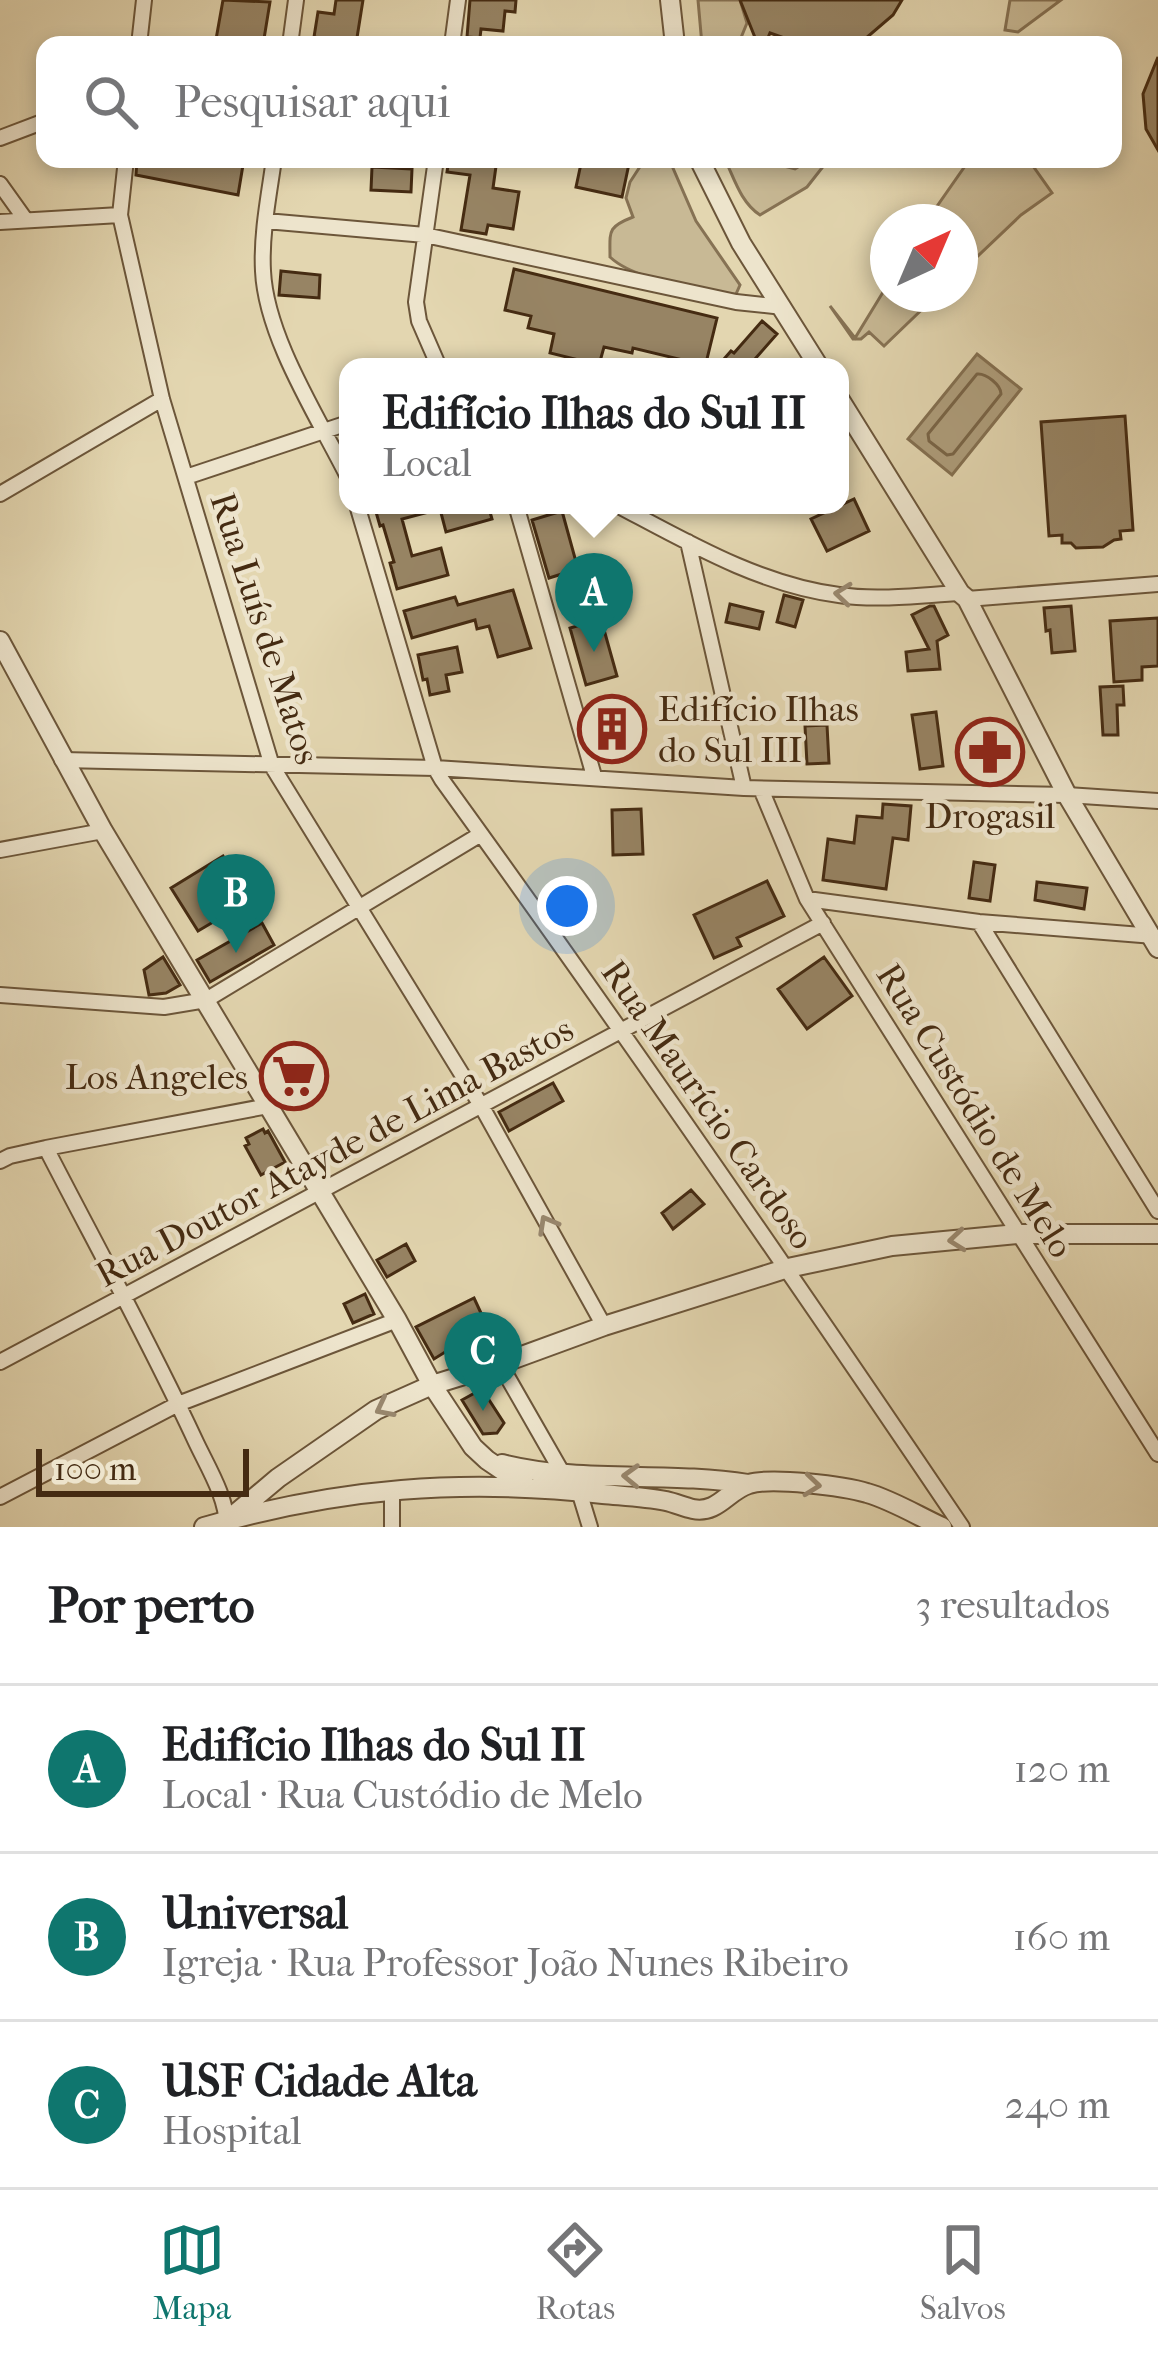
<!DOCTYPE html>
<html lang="pt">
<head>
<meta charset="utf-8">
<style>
  :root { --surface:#fff; --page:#f2f2f2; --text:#202124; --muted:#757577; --line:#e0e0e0; --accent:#0f766e }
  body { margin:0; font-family:"IM FELL French Canon",serif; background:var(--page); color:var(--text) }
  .compass { position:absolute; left:870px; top:204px; width:108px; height:108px; border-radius:50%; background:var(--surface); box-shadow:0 6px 18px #0003; rotate:44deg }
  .scale { position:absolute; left:36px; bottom:30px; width:213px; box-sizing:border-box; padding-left:12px; border:6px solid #452b12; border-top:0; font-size:33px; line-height:42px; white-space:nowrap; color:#452b12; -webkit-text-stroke:9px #ede4cc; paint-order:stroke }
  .you { position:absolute; left:567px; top:906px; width:42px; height:42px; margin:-30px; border:9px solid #fff; border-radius:50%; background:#1a73e8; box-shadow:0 0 0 18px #1a73e833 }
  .badge { display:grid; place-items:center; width:78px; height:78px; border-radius:50%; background:var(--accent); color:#fff; font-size:39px; font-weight:700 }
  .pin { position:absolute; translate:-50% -99px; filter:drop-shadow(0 3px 6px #0008) }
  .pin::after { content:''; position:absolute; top:63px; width:42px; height:36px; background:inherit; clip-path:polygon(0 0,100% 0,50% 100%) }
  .popup { position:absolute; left:339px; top:358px; width:510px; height:156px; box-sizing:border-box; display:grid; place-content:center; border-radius:24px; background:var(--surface); filter:drop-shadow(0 3px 9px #0005); font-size:39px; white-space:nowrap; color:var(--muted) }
  .popup b { font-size:45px; color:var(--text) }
  .popup::after { content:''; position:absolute; left:50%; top:100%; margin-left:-24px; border:24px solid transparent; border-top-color:var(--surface) }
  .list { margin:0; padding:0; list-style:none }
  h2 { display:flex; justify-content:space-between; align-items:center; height:156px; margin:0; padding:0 48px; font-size:51px }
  h2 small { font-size:39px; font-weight:400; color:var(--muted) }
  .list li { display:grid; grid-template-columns:78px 1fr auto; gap:36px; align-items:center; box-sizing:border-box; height:168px; padding:0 48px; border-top:3px solid var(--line) }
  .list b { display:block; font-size:45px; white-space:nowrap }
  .list p { margin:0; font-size:39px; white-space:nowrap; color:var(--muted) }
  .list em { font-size:39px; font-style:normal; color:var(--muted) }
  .icon { flex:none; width:66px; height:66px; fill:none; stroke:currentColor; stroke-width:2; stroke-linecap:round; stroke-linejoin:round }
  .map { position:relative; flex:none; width:1158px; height:1527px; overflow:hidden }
  .search { position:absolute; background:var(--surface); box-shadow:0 6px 18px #0003; left:36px; right:36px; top:36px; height:132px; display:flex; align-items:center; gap:30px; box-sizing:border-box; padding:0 42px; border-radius:24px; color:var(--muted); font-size:45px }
  .sheet { height:660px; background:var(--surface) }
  nav { display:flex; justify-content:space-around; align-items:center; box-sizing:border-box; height:168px; border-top:3px solid var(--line); background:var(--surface); font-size:33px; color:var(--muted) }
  nav a { display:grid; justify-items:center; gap:6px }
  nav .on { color:var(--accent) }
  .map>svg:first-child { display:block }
</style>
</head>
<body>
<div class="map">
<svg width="1158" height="1527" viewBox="0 0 1158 1527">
  <rect width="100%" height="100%" fill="#e3d6b0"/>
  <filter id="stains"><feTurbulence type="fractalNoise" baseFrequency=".00167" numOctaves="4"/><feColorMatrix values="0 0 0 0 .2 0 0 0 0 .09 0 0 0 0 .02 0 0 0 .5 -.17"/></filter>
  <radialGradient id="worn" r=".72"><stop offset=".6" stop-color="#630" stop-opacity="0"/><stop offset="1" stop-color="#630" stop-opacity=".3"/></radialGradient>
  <!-- green -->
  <path fill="#c8b995" stroke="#867254" stroke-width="3" d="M698,0H740L747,23L738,45H702Z
    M1010,0H1061L1018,32L1005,30Z
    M645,159H669L696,221L740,285L736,294L726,295C693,287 634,280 610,257C610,231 607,227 633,217L626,198L630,182Z
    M730,159H756L795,169L811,159H829L807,187L760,215C743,204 736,184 728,166Z
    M970,159H1028L1052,193L1021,215L960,273V222H926Z
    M888,284V294H938L884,346L869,332L861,339H853L830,306L855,338Z"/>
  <!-- water -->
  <path fill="#ad9c7a" stroke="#836f50" stroke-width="3" d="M977,354L1021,389L952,475L908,439Z"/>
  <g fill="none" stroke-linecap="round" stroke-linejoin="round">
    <!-- shore -->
    <path stroke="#796446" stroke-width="3" d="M977,374C986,373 1001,385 1001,394L953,454L947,455L929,441L928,434Z"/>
  </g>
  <!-- building -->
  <path fill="#978464" stroke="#452b12" stroke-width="3" d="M223,0L270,2L263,45H215Z
    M336,0H363L356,44L314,37L318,12L334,14Z
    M470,0H516L515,12L505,11L503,31L481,29L480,38L467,37Z
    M740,0H902L893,15L858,45H804L770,33L765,45H758Z
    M1158,57V150L1146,129L1143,94Z
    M137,159H244L238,195L136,175Z
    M449,159H497L493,188L519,192L513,229L488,225L486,234L461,230L470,175L447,172Z
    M582,159H630L622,197L576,187Z
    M372,167L412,169L411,192L371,190Z
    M514,269L717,318L705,367H677L679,359L633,348L632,353L604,347L599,365L550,353L554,334L528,328L531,316L505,310Z
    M281,271L320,275L319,298L279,295Z
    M762,321L777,334L748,367H717L731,351L734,353Z
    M1125,416L1133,530L1120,531L1121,539L1114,540L1103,547L1076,548L1071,543H1062V535L1049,536L1041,422Z
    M854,499L869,531L827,551L811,519Z
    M374,505H488L492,519L446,532L440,509L402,519L412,556L441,548L448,575L397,589L390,563L394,562L383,525L380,526Z
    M562,511L578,569L549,578L532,520Z
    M513,590L531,648L498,657L489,626L477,629L475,620L412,638L404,611L455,597L458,605Z
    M784,595L803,600L795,627L777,622Z
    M730,604L763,612L759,629L726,622Z
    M930,606H934L948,635L937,641L940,669L908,671L906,652L929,649L912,615Z
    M1071,606L1075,651L1052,653L1050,630L1046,631L1044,608Z
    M1158,618V666L1142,667V680L1114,682L1110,621Z
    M601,619L617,676L586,685L570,628Z
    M457,647L462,672L446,675L449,691L430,695L427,679L423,680L418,655Z
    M1123,686L1124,705H1117L1118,735H1103L1100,687Z
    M625,706L635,742L600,752L589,717Z
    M936,712L943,766L920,769L912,715Z
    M827,725L829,763L807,764L805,726Z
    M1012,737L1014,764L967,767L966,740Z
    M883,804L911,806L908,840L893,838L886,889L823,880L828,839L854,843L857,816L882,818Z
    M641,809L643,854L613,855L612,810Z
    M223,856L235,876L215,888L230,912L198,931L171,888Z
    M974,862L995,865L990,901L969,898Z
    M767,881L784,916L737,938L741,946L714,958L694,915Z
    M1037,882L1087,888L1084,909L1035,900Z
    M262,923L274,945L210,982L197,960Z
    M163,957L180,985L166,993L149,995L144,970Z
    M824,957L852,996L807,1029L778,989Z
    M305,1046L326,1077L284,1105L264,1073Z
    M553,1083L563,1101L509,1131L499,1112Z
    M263,1129L265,1133L268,1131L285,1162L261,1175L245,1146L249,1144L246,1138Z
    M691,1190L704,1204L673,1229L662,1213Z
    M406,1244L415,1261L387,1277L377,1260Z
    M365,1294L374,1314L353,1323L344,1304Z
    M474,1298L487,1326L434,1359L416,1327Z
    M482,1389L504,1423L497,1433L483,1434L462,1400Z"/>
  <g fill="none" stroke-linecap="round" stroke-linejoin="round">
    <!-- minor casing -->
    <g stroke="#6c563a" stroke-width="18">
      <path id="minor" d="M139,45L144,0
        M290,45L296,0
        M452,45L458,0
        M0,138L45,121
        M126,159L120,215L162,399L272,766L482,1107L604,1326
        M274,159C269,195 261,234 263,271C266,337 318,417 348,477
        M436,159L416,302L419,321L439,367
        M0,184L25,219
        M266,221L425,235L736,302L783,307
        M0,222L120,215
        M186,477L348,423
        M0,494L162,399
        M357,505L435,768L442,780C620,1026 792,1275 962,1527
        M516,505L594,776
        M617,505C687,542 760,585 839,595C878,601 921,595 960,593
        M688,542L744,788
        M967,599L1158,584
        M62,760L435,768L744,788L1067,795L1158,801
        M761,789L807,899L1158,1454
        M0,850L103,831
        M807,899L979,922L1154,936
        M979,922L1158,1211
        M0,995L164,1007L206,1000L481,834
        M46,1148C96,1245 149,1341 195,1440C207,1466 227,1497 227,1527
        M0,1161L10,1156L46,1148L268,1106
        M0,1362L823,923
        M500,1364L563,1474
        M392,1491V1527
        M579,1491L590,1527
        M0,1497L178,1404L397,1320"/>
    </g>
    <!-- tertiary casing -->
    <g stroke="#6c563a" stroke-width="22">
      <path id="tertiary" d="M670,0L675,45
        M699,159L741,243L819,367
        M840,400L960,593L967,599L1067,795L1158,948
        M0,641L103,831L397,1320L432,1385L473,1447L487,1460L527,1487
        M502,1464C582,1484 666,1471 748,1484
        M228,1520L278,1478L376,1410L432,1385L500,1364L604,1326L788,1268L892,1246L1017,1234H1158
        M204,1527C339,1488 463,1478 603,1494C624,1496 645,1497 666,1501C675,1503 684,1507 693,1509C718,1514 728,1490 749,1484C771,1477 844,1486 867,1493C892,1500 918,1516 942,1527"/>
    </g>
    <!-- minor -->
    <use href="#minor" stroke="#ede4cc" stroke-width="14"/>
    <!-- tertiary -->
    <use href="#tertiary" stroke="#ede4cc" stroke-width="18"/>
  </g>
  <!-- one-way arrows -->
  <defs><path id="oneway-chevron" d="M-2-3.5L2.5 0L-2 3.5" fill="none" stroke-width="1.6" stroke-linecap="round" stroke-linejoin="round" transform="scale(3)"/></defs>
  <g stroke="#99886f">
    <use href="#oneway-chevron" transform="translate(843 594) rotate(-174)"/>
    <use href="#oneway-chevron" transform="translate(547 1224) rotate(-119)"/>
    <use href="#oneway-chevron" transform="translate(957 1240) rotate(174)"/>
    <use href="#oneway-chevron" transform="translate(384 1408) rotate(153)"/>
    <use href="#oneway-chevron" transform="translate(631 1476) rotate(-178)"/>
    <use href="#oneway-chevron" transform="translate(812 1485) rotate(6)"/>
  </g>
  <!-- icons -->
  <defs>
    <g id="building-ring" transform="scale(3.45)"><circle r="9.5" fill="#ede4cc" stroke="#8f2418" stroke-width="1.5"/><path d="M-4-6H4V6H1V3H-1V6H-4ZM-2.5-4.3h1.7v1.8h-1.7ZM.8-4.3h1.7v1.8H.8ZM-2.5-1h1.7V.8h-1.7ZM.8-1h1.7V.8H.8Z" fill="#8f2418"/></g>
    <g id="pharmacy-ring" transform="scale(3.45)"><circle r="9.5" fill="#ede4cc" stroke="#8f2418" stroke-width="1.5"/><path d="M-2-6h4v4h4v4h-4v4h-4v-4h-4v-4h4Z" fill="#8f2418"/></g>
    <g id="supermarket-ring" transform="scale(3.45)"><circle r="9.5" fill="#ede4cc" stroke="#8f2418" stroke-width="1.5"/><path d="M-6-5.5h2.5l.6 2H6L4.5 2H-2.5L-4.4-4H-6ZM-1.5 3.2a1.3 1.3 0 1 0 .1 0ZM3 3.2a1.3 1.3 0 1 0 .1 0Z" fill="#8f2418"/></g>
  </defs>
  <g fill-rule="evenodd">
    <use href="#building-ring" x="612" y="729"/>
    <use href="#pharmacy-ring" x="990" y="752"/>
    <use href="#supermarket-ring" x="294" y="1076"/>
  </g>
  <g text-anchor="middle" stroke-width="9" stroke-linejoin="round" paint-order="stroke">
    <!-- street labels -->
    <g font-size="36" fill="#452b12" stroke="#ede4cc">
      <text transform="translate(266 628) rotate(72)" y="13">Rua Luís de Matos</text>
      <text transform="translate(709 1104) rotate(55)" y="13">Rua Maurício Cardoso</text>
      <text transform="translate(976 1110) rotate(58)" y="13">Rua Custódio de Melo</text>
      <text transform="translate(334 1151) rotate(-28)" y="13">Rua Doutor Atayde de Lima Bastos</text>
    </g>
    <!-- poi labels -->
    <g font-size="36" fill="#452b12" stroke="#ede4cc" text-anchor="start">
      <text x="658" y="721">Edifício Ilhas<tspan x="658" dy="41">do Sul III</tspan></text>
      <text x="990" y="828" text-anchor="middle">Drogasil</text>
      <text x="248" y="1089" text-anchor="end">Los Angeles</text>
    </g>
  </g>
  <rect width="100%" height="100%" filter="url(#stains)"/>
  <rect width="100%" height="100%" fill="url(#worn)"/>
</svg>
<svg class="compass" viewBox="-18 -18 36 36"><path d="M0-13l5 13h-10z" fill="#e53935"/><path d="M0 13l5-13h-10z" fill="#757577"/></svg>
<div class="scale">100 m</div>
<div class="you"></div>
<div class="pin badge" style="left:594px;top:652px">A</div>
<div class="popup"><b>Edifício Ilhas do Sul II</b>Local</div>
<div class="pin badge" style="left:236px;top:953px">B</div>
<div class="pin badge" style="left:483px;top:1411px">C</div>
<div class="search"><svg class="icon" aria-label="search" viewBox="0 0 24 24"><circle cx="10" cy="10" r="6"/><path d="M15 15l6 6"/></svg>Pesquisar aqui</div>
</div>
<section class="sheet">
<h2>Por perto<small>3 resultados</small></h2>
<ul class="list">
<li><span class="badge">A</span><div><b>Edifício Ilhas do Sul II</b><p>Local · Rua Custódio de Melo</p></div><em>120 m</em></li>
<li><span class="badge">B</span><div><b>Universal</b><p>Igreja · Rua Professor João Nunes Ribeiro</p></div><em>160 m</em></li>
<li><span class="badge">C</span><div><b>USF Cidade Alta</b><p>Hospital</p></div><em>240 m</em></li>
</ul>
</section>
<nav>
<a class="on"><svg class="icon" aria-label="map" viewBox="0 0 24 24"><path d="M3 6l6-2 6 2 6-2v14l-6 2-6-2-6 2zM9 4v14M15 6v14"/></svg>Mapa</a>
<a><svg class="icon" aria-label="directions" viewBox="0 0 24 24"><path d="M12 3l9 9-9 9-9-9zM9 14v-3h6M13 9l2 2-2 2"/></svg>Rotas</a>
<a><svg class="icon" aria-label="saved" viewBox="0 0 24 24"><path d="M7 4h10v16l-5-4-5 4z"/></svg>Salvos</a>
</nav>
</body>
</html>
